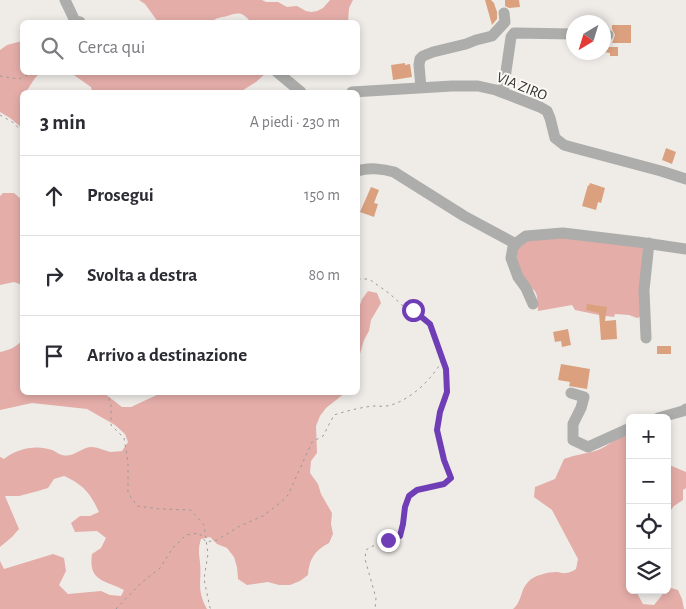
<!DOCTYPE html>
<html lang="it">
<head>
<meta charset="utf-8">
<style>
  :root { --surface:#fff; --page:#f7f7f7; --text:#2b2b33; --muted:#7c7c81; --line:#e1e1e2 }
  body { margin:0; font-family:"Alegreya Sans",sans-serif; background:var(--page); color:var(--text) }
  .controls { position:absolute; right:15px; bottom:15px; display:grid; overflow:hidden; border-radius:8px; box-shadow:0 2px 8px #0003 }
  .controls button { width:45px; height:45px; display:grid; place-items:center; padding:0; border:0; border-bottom:1px solid var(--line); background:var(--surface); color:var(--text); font:25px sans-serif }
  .compass { position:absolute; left:566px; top:15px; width:45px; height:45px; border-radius:50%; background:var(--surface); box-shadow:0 2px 8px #0003; rotate:218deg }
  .stop { position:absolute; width:15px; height:15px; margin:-11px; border:4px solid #6f3eb6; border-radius:50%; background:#fff }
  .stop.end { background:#6f3eb6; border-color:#fff; box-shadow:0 1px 5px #0008 }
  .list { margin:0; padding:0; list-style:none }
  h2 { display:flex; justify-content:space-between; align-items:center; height:65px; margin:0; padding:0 20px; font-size:21px }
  h2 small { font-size:16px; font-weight:400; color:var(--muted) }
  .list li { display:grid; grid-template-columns:32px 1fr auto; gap:15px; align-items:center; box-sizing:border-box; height:80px; padding:0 20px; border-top:1px solid var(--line) }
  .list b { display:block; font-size:19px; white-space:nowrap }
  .list em { font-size:16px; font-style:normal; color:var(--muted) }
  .icon { flex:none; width:28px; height:28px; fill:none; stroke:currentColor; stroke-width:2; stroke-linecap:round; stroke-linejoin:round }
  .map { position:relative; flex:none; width:686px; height:609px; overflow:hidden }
  .search { position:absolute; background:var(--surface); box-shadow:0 2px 8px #0003; left:20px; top:20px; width:340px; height:55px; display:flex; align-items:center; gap:12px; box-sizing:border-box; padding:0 18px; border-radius:8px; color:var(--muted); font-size:19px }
  .panel { position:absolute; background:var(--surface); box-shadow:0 2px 8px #0003; left:20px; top:90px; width:340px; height:305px; border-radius:8px }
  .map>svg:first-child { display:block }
</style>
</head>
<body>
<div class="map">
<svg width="686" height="609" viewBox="0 0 686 609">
  <rect width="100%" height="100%" fill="#efece8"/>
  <!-- green -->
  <path fill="#e4ada8" d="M139,0H262L266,2H278L287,7L297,6L306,11L311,12L317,11L323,8L330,0H353L349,8L348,22H249V20C241,11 237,13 227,16C220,18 216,17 212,22H158L145,4Z
    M22,41V72L266,73L256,82L240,92H92L91,87L71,73L39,74L35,78L26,92H22L20,111L22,117V128L10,118L0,112V50L7,45Z
    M3,193H14L22,200V285L14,282L0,285V196Z
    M562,235L643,247L640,317L637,318L629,315L615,314L614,317L599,315L575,310L572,305L538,311L537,296L535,291L523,281L515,252L527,239Z
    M368,291L377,293L381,303L371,320L369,331L364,340L358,361V311L362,299Z
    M22,340V392L104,393L122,407H131L161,393H345L326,408L320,416L316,426L317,453L311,461L310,473L318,484L321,494L332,513L331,524L333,534L329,543C315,550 309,559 308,575L300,581L290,585H279L268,582L247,585L238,579L237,567L234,557L227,548L217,544L210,537L201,539C198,548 199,554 200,562C202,582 196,589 207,609H0V561L4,569L53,554L64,558L66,571L59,585L68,594L101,591L110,595L121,596L124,590C105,580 88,582 92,554L101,548L106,538L97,531L75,532L71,523L80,516H90L99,512C90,493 84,485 64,476L54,479L48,488L38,491L19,496H5L19,529L12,537L0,547V457L4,459C16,449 36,444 52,450C55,451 58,454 62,455C74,458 81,447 92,447C98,447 105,451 111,452C114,452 119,451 122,451L128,442L125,434L115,425L87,409L32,403L0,410V352C9,350 17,347 22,340Z
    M623,435L630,437V590H637L638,595L643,604L654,605L666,590H667L668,587L678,590L682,599L684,609H513C522,602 520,590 528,582C534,575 548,572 557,572C560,572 563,574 565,573C569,573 573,571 576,569L578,559L552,510L534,497L535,487L555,479L564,459C574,455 584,454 595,451C605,448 614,440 623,435Z
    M667,464L686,472V488L683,490V500L674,506L667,515Z"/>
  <!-- building -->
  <path fill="#dba17f" d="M485,0H491L494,3L497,12V19L492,25Z
    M505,0H519L520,7L509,8L505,6Z
    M612,25H631V43H612L615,35L612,29Z
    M604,47H618V56H610V53L604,52Z
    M405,63V65L410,64L412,77L393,80L391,65Z
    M666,148L676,152L672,164L662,160Z
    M590,183L605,188L601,203L598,202L596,210L582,206L588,185L589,186Z
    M371,187L379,190L374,203L378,204L374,217L360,212Z
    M587,304L607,307L605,321L616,320L617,339L601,340L599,313L586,310Z
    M568,329L571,345L562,347L561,341L555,342L553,332Z
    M657,346H671V354H657Z
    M561,364L590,369L587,389L569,386L570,382L558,380Z"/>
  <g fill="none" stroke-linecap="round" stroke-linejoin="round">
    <!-- path -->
    <path stroke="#9b9996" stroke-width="1" stroke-dasharray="2.5 4" stroke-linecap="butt" d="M0,76L19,79L34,72
      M0,115L14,123L22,132
      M358,279H369L390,294L403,306L413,310L430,324L446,369L447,392L440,412L437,431L444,460L451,478L445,484L417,490L409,495L405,507L403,524L400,536C388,541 376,543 366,550L365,559L376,598L375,609
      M107,392L111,405V425L124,438L128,462V493L137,506L160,509L191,510L204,525L208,554L204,579L210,608L212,609
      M116,609L141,583L160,568L172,549L186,535L199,533L206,542L217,540L240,526L263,516L280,503L288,495L312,442L323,436L334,415C346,411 359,408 372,406C378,406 385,407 391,405C412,399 433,378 443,359"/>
    <!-- minor -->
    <path stroke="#adadab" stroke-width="11" d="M65,0L75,21L80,22
      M604,35H608
      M277,72L301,92
      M421,88L419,65L420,59L423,56L433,52L466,44L476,40L492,36L505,22L504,13
      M352,92L452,86H478L496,90L540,107L547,111L550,118L555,138L564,145L571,147L661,171L686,179
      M503,92L511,37L514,33L574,34
      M358,171C368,167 384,169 394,172L464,216L516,244
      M533,304L526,288L518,277L511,258L513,247L519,241L526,236L563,233L638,242L686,249
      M646,338L644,290L649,243
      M571,393L584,397L581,408L573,424V440L588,447L630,428
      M658,418L683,411L686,409"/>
  </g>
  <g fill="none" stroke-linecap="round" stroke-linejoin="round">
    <!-- route -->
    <path stroke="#6f3eb6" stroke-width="6" d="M388,540L400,536L403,524L405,507L409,496L417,490L444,484L451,478L444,460L437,430L440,412L447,392L446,369L430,324L413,310"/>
  </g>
  <g text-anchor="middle" stroke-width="4" stroke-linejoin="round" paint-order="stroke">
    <!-- street labels -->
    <g font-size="15" fill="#353432" stroke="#fcfaf5">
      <text transform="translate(522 86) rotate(22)" y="5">VIA ZIRO</text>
    </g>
  </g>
</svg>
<div class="controls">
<button>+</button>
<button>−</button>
<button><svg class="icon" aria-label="locate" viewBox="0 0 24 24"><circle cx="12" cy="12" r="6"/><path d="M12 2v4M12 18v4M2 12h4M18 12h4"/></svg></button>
<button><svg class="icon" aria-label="layers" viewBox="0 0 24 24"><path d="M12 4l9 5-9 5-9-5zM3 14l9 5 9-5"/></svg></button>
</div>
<svg class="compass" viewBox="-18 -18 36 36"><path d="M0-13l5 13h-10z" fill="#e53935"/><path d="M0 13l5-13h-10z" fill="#7c7c81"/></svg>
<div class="stop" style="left:413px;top:310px"></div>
<div class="stop end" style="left:388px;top:540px"></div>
<div class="search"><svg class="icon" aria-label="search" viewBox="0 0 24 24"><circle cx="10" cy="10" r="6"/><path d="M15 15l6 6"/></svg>Cerca qui</div>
<section class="panel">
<h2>3 min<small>A piedi · 230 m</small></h2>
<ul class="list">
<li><svg class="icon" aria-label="ahead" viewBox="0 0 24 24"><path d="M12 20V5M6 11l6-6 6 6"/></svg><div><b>Prosegui</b></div><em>150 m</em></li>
<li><svg class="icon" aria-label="right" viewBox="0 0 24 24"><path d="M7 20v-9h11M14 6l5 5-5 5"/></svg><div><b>Svolta a destra</b></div><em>80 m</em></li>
<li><svg class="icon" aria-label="arrive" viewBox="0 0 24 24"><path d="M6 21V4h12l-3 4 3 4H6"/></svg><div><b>Arrivo a destinazione</b></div></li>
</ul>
</section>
</div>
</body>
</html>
